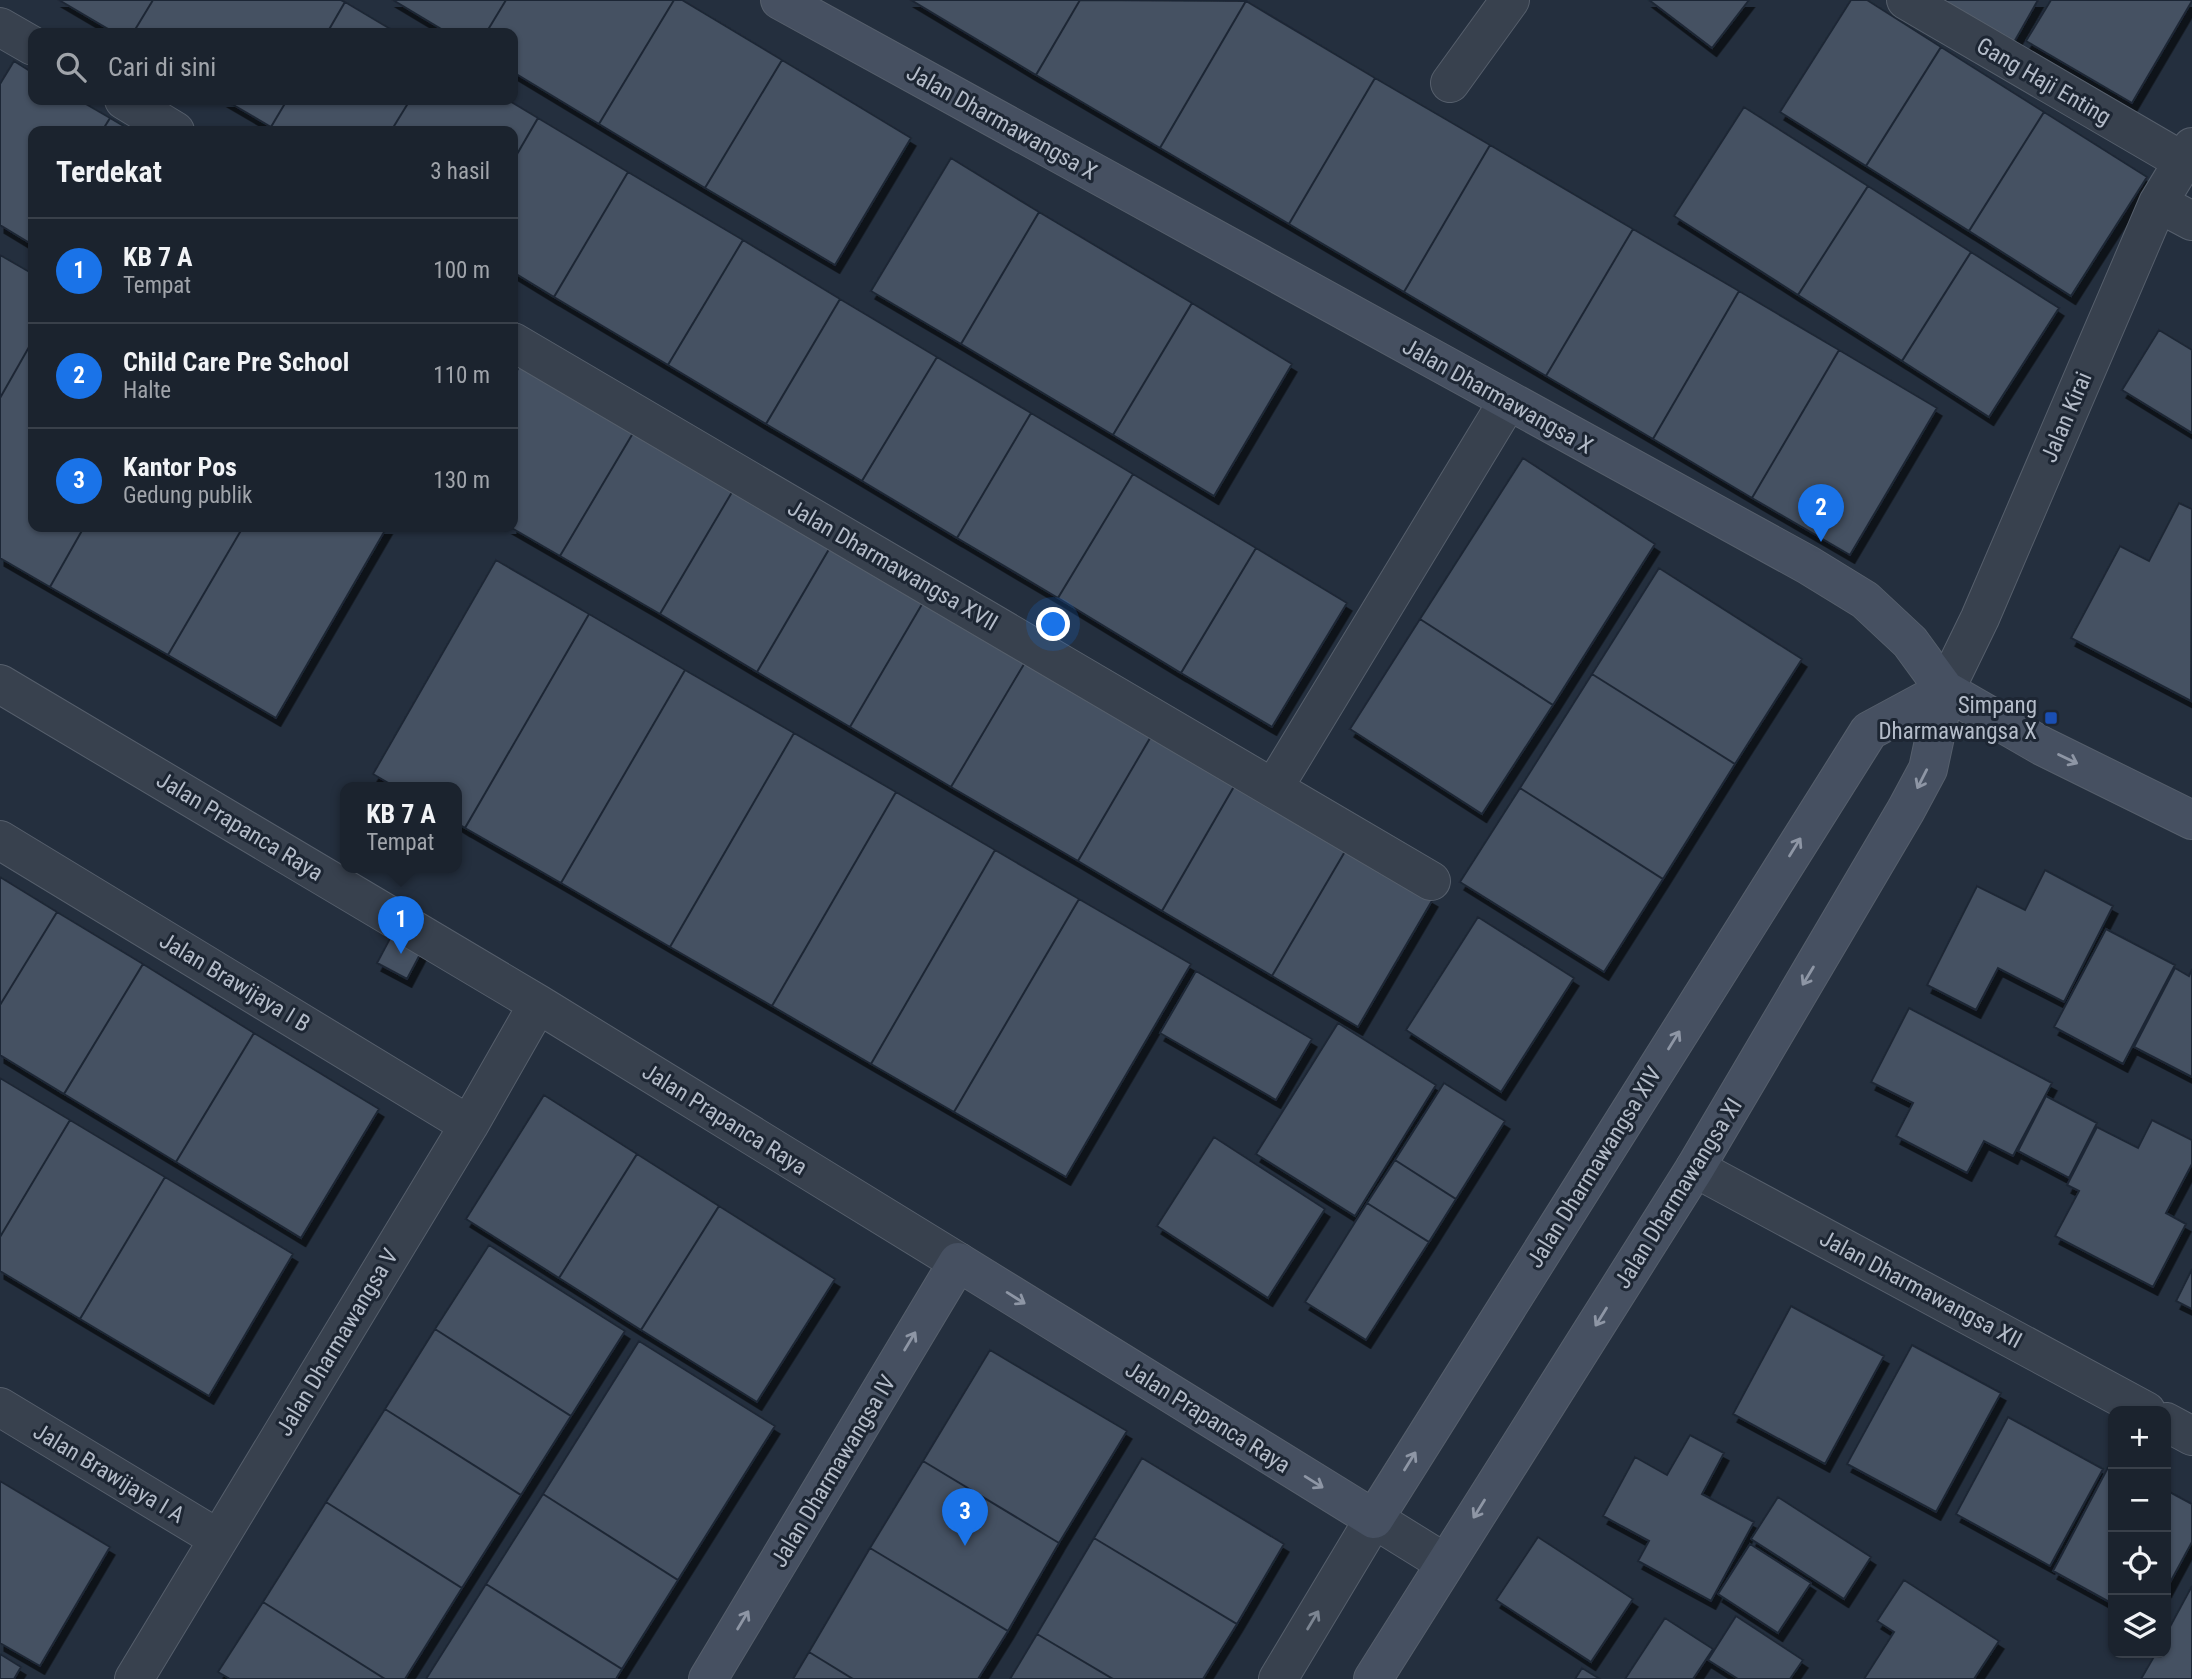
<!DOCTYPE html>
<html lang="id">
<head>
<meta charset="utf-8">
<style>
  :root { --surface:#1b232e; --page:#282f3a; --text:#f1f3f6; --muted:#a0a4aa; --line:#39404a; --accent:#1a73e8 }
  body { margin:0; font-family:"Roboto Condensed",sans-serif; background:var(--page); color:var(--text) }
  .controls { position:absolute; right:21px; bottom:21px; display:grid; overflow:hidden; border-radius:14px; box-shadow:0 2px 5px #0004 }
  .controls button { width:63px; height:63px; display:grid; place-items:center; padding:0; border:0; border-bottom:2px solid var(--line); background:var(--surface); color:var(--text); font:35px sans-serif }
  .you { position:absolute; left:1054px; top:625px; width:24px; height:24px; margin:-18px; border:5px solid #fff; border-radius:50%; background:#1a73e8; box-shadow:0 0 0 10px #1a73e833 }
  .badge { display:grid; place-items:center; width:46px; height:46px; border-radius:50%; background:var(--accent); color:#fff; font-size:23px; font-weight:700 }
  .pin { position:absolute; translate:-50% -58px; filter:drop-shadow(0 2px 4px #0008) }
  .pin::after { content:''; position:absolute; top:37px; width:24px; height:21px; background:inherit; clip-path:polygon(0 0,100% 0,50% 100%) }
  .popup { position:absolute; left:340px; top:782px; width:122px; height:91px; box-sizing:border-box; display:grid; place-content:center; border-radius:14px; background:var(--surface); filter:drop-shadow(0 2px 5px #0005); font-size:23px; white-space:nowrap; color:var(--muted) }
  .popup b { font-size:26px; color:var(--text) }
  .popup::after { content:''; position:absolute; left:50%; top:100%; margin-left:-14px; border:14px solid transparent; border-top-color:var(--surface) }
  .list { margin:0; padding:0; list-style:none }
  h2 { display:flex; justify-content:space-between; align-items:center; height:91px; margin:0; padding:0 28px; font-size:30px }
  h2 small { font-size:23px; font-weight:400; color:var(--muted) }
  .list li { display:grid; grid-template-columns:46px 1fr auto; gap:21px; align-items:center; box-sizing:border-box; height:105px; padding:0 28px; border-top:2px solid var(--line) }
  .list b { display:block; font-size:26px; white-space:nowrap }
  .list p { margin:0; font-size:23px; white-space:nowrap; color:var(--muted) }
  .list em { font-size:23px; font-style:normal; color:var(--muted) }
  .icon { flex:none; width:38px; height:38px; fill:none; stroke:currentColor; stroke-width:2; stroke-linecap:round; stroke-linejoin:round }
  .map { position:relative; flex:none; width:2192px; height:1679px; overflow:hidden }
  .search { position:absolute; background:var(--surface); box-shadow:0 2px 5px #0004; left:28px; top:28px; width:490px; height:77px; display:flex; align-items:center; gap:18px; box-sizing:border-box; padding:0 24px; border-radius:14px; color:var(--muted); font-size:26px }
  .panel { position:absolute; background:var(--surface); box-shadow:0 2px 5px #0004; left:28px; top:126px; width:490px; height:406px; border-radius:14px }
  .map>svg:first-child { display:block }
</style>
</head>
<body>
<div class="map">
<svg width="2192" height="1679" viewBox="0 0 2192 1679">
  <defs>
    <filter id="shadow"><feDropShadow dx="4.5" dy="8" stdDeviation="0" flood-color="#0009"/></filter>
  </defs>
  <rect width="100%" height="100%" fill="#242f3e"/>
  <!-- building -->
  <path fill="#455162" stroke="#1f2835" stroke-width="2" filter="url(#shadow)" d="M59,0H153L133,33H115Z
    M153,0H341L345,2L327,33H133Z
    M393,0H506L486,33H448Z
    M506,0H674L599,124L513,72V33H486Z
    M674,0H682L782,60L705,188L599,124Z
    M911,0H1080L1036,75Z
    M1080,0L1246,1L1160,148L1036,75Z
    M1649,0H1749L1712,48Z
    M1851,0H1867L1941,47L1866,166L1780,112Z
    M1935,0H2038L2013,44Z
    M2051,0H2192V1L2132,103L2026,41Z
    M1246,1L1375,78L1289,224L1160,148Z
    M345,2L397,33H327Z
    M1941,47L2044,112L1969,231L1866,166Z
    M782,60L911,138L835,265L705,188Z
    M14,61L33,73V100H79L110,118L102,131H33V245L0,225V84Z
    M1375,78L1490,145L1404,292L1289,224Z
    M225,100H287L271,127Z
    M287,100H410L391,131H277L271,127Z
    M410,100H508L538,118L513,161V131H391Z
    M1744,107L1868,186L1798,295L1674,216Z
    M2044,112L2147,177L2071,296L1969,231Z
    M110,118L132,131H102Z
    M538,118L628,172L554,297L513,272V161Z
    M1490,145L1633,229L1546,376L1404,292Z
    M951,158L1039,212L961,344L871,291Z
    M628,172L743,240L668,365L554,297Z
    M1868,186L1971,252L1902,361L1798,295Z
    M1039,212L1192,303L1113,435L961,344Z
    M1633,229L1739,291L1653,439L1546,376Z
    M743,240L840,299L766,424L668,365Z
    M1971,252L2059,308L1989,417L1902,361Z
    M0,255L33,274V340L0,398Z
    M1739,291L1839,350L1752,498L1653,439Z
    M840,299L937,357L862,481L766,424Z
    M1192,303L1292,364L1214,496L1113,435Z
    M2159,330L2192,350V433L2122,390Z
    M33,340V527H84L50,587L0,558V398Z
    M1839,350L1937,408L1850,555L1752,498Z
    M937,357L1031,413L957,538L862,481Z
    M522,361L636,428L560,556L510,527H513V378Z
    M1031,413L1133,474L1058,598L957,538Z
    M636,428L735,487L660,614L560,556Z
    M1523,458L1655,544L1553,705L1420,619Z
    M1133,474L1256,548L1181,673L1058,598Z
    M735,487L832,544L757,672L660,614Z
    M2179,503L2192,509L2191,701L2071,638L2120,546L2149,561Z
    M84,527H243L168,655L50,587Z
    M243,527H387L276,718L168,655Z
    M832,544L925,599L850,727L757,672Z
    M1256,548L1347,603L1272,727L1181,673Z
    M496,560L589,614L465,828L457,823V788H397L373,774Z
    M1659,568L1802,659L1735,764L1592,674Z
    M925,599L1027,659L951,787L850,727Z
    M589,614L685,670L561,883L465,828Z
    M1420,619L1553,705L1482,814L1350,729Z
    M1027,659L1153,733L1078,861L951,787Z
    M685,670L794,733L670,947L561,883Z
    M1592,674L1735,764L1663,879L1520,788Z
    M794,733L896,792L772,1006L670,947Z
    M1153,733L1236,783L1162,911L1078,861Z
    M1236,783L1347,848L1272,976L1162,911Z
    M1520,788L1663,879L1604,972L1460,882Z
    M896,792L995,850L871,1064L772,1006Z
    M1347,848L1433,899L1358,1027L1272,976Z
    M995,850L1079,899L954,1112L871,1064Z
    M2045,870L2113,906L2064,1002L1998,968L1976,1010L1927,985L1977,886L2025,910Z
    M0,877L57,912L0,1005Z
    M1079,899L1191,964L1066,1177L954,1112Z
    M57,912L143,964L64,1094L0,1055V1005Z
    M1478,917L1574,978L1501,1092L1406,1030Z
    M395,929L425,945L407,979L377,963Z
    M2106,929L2175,965L2123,1064L2054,1027Z
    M143,964L254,1033L176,1162L64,1094Z
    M2175,968L2189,976L2192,969V1077L2134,1047Z
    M1196,971L1312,1039L1276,1100L1160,1033Z
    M1909,1008L2052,1083L2013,1156L1984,1141L1967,1173L1896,1136L1913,1103L1871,1082Z
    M1338,1023L1436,1085L1355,1216L1256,1154Z
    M254,1033L379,1109L301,1238L176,1162Z
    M0,1078L70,1120L0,1237Z
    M1444,1083L1505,1121L1456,1199L1395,1160Z
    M544,1095L637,1154L559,1278L466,1219Z
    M2046,1096L2097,1123L2069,1178L2018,1151Z
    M70,1120L165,1177L80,1319L0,1271V1237Z
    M2152,1120L2192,1140V1164L2166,1213L2186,1224L2153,1287L2055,1236L2079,1191L2067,1185L2097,1127L2138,1148Z
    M1214,1137L1325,1209L1268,1298L1157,1226Z
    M637,1154L719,1206L641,1330L559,1278Z
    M1395,1160L1456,1199L1429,1242L1367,1203Z
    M165,1177L293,1254L209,1396L80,1319Z
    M1367,1203L1429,1242L1366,1340L1305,1302Z
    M719,1206L835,1279L757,1402L641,1330Z
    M489,1245L625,1331L571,1416L435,1329Z
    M2192,1269V1309L2176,1301Z
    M1791,1306L1884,1356L1825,1464L1733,1414Z
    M435,1329L571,1416L521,1495L385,1409Z
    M639,1341L775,1426L678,1580L543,1494Z
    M1912,1345L2001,1393L1936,1512L1847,1464Z
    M990,1350L1127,1431L1059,1543L923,1461Z
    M385,1409L521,1495L462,1588L326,1502Z
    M2008,1417L2103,1469L2050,1566L1956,1514Z
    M1690,1435L1724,1453L1702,1494L1754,1522L1711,1601L1638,1561L1649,1541L1603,1516L1635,1457L1667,1475Z
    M1142,1458L1284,1544L1237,1624L1094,1538Z
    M2112,1460L2113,1461V1604L2053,1571Z
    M923,1461L1059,1543L1008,1631L870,1548Z
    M0,1481L110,1547L40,1666L0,1643Z
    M2166,1490L2192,1504V1542L2166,1590Z
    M543,1494L678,1580L622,1669L486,1584Z
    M1778,1497L1871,1557L1844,1599L1751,1539Z
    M326,1502L462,1588L405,1679H385L263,1602Z
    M1538,1537L1633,1599L1591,1662L1496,1600Z
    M1094,1538L1237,1624L1203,1679H1113L1037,1634Z
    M1750,1544L1811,1583L1778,1633L1718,1594Z
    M870,1548L1008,1631L978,1679H853L809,1652Z
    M1904,1580L1999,1641L1974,1679H1864L1894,1632L1877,1621Z
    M486,1584L622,1669L616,1679H426Z
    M2192,1586V1679H2141L2156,1653H2166V1634Z
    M263,1602L385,1679H230L218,1672Z
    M1736,1616L1803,1660L1790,1679H1738L1708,1660Z
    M1665,1618L1713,1649L1693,1679H1625Z
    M1037,1634L1113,1679H1010Z
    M809,1652L853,1679H793Z
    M0,1654L21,1667L14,1679H0Z
    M1582,1668L1600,1679H1575Z"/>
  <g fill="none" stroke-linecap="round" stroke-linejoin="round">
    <!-- street casing -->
    <g stroke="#565f6c" stroke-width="40">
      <path id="street" d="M1906,0L2184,162
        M0,27L33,46
        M1450,83L1510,0
        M124,100L175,131
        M2158,203L2192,221
        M513,342L1431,881
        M0,684L538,1004L958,1262
        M1945,690L1980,618L2158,203L2192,147
        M1274,787L1508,401
        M0,840L469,1125
        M1695,1168L2146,1411
        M0,1407L217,1538
        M2166,1422L2192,1436
        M134,1679L469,1125L538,1004
        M1278,1679L1374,1519L1445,1563"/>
    </g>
    <!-- secondary casing -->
    <g stroke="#565f6c" stroke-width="40">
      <path id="secondary" d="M780,0L1808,565L1865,600L1910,642L1945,690L2042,746L2192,820
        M708,1679L958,1262L1374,1519L1869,731L1945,690
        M1373,1679L1695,1168L1906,810L1928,769L1945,690"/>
    </g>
    <!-- street -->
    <use href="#street" stroke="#38414e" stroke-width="38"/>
    <!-- secondary -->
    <use href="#secondary" stroke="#465061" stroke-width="38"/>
  </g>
  <!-- one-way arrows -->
  <defs><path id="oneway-shaft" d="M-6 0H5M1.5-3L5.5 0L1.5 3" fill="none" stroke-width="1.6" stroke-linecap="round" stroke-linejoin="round" transform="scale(1.75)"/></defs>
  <g stroke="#8e96a5">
    <use href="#oneway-shaft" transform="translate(2068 759) rotate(26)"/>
    <use href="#oneway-shaft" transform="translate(1922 779) rotate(117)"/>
    <use href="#oneway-shaft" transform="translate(1795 847) rotate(-58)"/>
    <use href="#oneway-shaft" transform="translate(1808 976) rotate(121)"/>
    <use href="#oneway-shaft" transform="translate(1674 1040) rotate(-58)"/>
    <use href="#oneway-shaft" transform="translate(1016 1298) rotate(32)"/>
    <use href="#oneway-shaft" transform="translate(1601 1317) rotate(122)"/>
    <use href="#oneway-shaft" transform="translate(910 1341) rotate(-59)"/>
    <use href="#oneway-shaft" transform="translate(1410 1461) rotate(-58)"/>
    <use href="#oneway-shaft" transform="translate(1314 1482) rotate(32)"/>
    <use href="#oneway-shaft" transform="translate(1479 1509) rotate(122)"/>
    <use href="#oneway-shaft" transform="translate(743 1620) rotate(-59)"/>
  </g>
  <use stroke="#7c8592" href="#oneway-shaft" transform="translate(1313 1620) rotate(-59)"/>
  <!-- markers -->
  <rect fill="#1a4fb4" stroke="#1d2633" stroke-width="2.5" x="2044" y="711" width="14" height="14" rx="3.5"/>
  <g text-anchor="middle" stroke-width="6" stroke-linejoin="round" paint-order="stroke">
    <!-- street labels -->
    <g font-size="23" fill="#b4bcc9" stroke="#1d2633">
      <text transform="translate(2044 81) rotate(30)" y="8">Gang Haji Enting</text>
      <text transform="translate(1002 122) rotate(29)" y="8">Jalan Dharmawangsa X</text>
      <text transform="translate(1498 396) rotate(29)" y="8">Jalan Dharmawangsa X</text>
      <text transform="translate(2066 417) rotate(-67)" y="8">Jalan Kirai</text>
      <text transform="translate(893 565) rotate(30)" y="8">Jalan Dharmawangsa XVII</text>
      <text transform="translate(240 826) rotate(31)" y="8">Jalan Prapanca Raya</text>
      <text transform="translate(235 982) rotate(31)" y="8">Jalan Brawijaya I B</text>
      <text transform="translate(725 1119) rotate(32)" y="8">Jalan Prapanca Raya</text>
      <text transform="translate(1594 1167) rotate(-58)" y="8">Jalan Dharmawangsa XIV</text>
      <text transform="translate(1678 1193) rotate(-58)" y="8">Jalan Dharmawangsa XI</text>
      <text transform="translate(1921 1289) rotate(28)" y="8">Jalan Dharmawangsa XII</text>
      <text transform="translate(337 1342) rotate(-59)" y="8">Jalan Dharmawangsa V</text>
      <text transform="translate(1208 1417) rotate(32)" y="8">Jalan Prapanca Raya</text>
      <text transform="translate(833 1471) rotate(-59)" y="8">Jalan Dharmawangsa IV</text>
      <text transform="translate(109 1473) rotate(31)" y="8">Jalan Brawijaya I A</text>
    </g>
    <!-- poi labels -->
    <g font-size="23" fill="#b4bcc9" stroke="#1d2633" text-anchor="end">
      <text x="2037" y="713">Simpang<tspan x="2037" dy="26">Dharmawangsa X</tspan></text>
    </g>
  </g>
</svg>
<div class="controls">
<button>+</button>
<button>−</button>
<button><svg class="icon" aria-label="locate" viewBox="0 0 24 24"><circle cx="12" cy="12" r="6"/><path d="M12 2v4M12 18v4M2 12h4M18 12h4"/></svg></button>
<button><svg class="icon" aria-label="layers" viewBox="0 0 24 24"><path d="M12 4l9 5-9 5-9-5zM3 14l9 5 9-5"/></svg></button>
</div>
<div class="you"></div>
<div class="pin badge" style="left:401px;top:954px">1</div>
<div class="popup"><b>KB 7 A</b>Tempat</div>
<div class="pin badge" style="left:1821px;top:542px">2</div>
<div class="pin badge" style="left:965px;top:1546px">3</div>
<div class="search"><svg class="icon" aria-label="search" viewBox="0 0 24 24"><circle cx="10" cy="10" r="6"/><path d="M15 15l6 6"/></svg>Cari di sini</div>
<section class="panel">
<h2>Terdekat<small>3 hasil</small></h2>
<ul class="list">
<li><span class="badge">1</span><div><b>KB 7 A</b><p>Tempat</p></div><em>100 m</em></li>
<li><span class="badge">2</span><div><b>Child Care Pre School</b><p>Halte</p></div><em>110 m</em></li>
<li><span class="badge">3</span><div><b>Kantor Pos</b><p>Gedung publik</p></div><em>130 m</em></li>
</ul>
</section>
</div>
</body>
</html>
